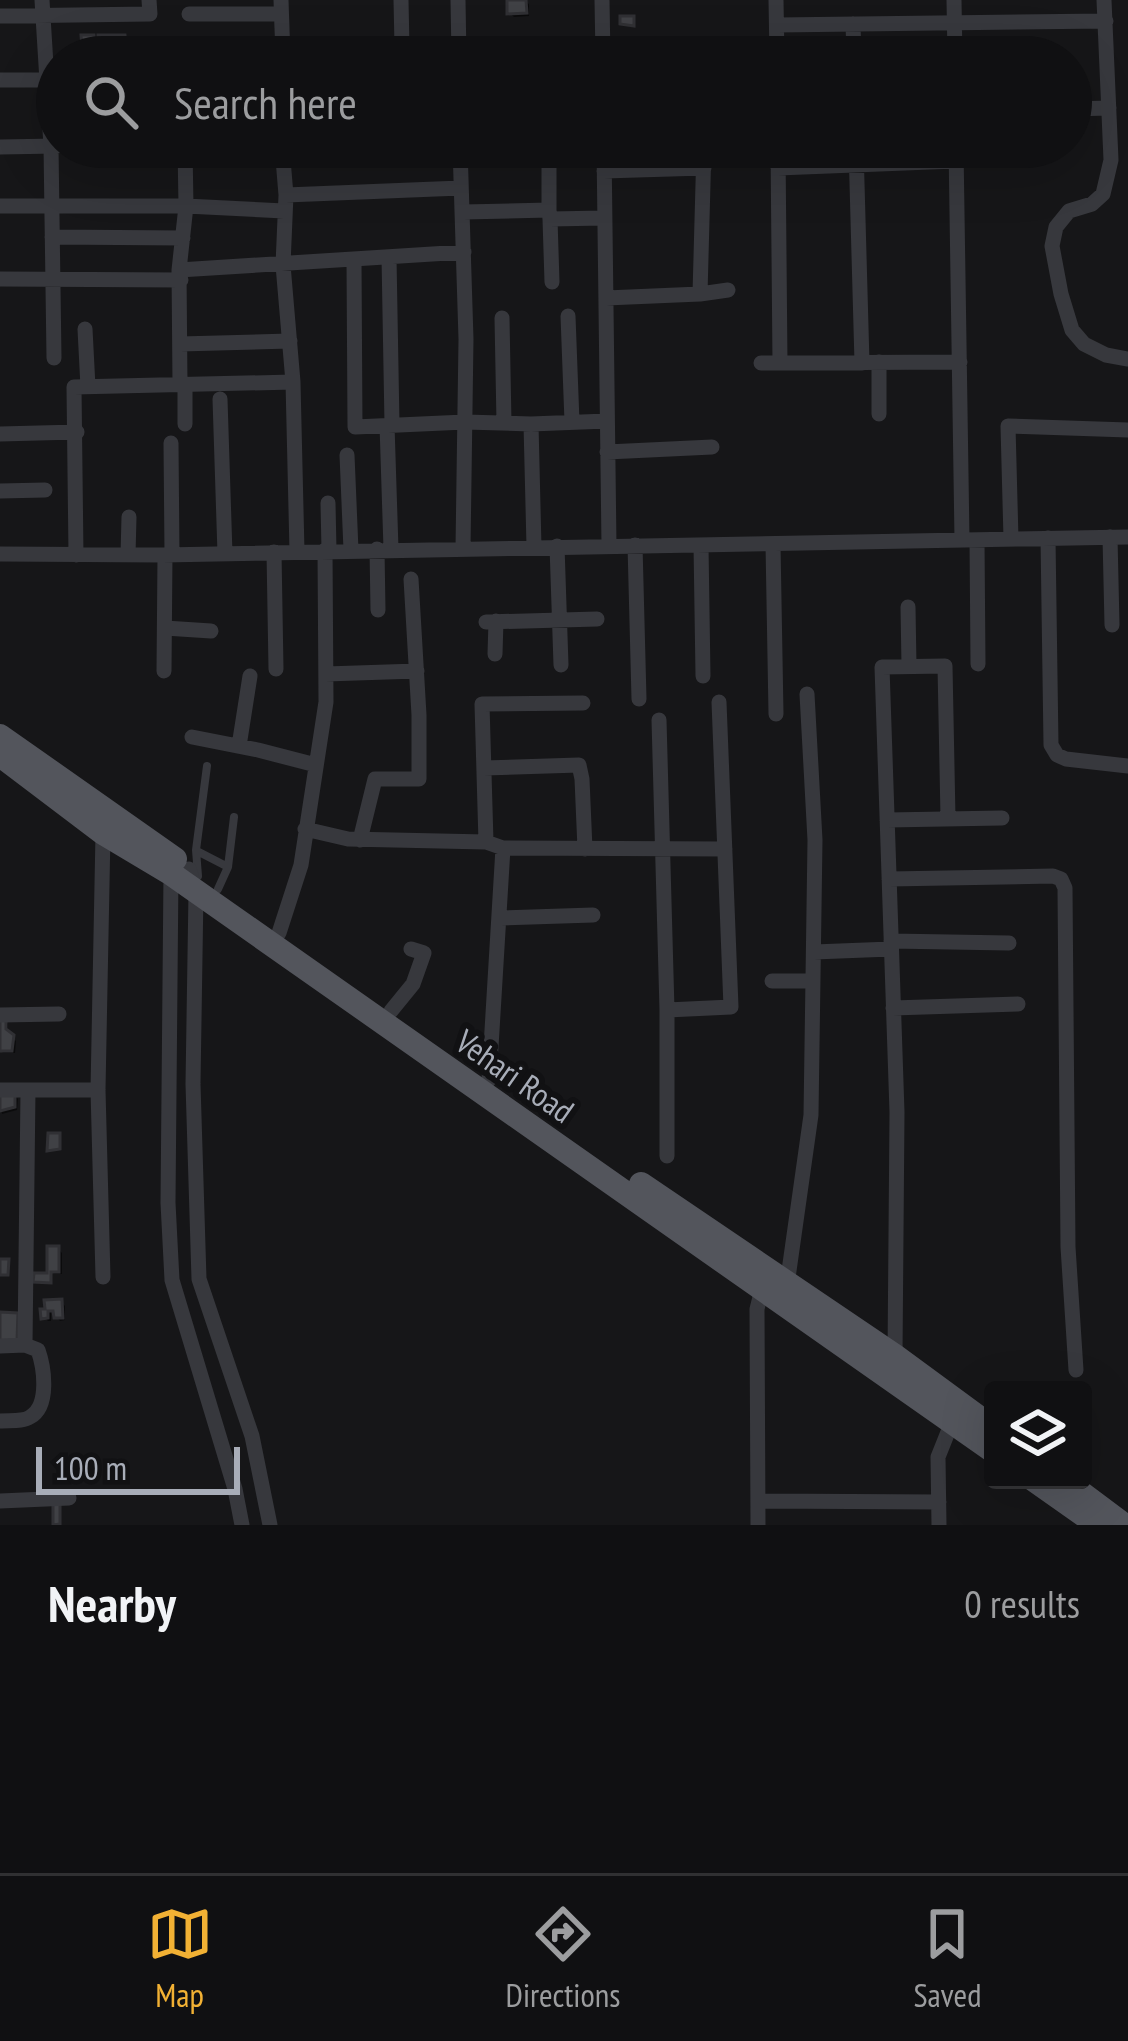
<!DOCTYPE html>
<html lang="en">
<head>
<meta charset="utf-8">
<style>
  :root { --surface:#101012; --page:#1e1e20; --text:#f1f3f6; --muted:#9c9d9f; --line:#303032; --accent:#f2b134 }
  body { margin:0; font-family:"PT Sans Narrow",sans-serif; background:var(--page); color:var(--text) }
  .controls { position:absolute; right:36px; bottom:36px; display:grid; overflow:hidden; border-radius:12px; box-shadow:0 12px 48px #0002 }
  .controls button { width:108px; height:108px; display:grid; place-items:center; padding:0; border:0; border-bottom:3px solid var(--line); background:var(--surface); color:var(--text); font:60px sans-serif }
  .scale { position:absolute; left:36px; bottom:30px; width:204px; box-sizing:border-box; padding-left:12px; border:6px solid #a8adb8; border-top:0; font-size:33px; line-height:42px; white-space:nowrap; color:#a8adb8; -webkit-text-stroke:9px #111113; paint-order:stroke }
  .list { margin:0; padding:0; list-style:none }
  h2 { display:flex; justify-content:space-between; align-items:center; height:156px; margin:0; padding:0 48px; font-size:51px }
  h2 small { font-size:39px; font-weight:400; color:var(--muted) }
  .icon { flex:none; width:66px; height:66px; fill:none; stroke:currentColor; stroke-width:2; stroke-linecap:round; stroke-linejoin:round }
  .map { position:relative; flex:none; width:1128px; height:1525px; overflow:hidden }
  .search { position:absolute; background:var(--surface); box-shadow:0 12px 48px #0002; left:36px; right:36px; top:36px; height:132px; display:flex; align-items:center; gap:30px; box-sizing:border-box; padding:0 42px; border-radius:66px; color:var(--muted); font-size:45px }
  .sheet { height:348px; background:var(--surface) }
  nav { display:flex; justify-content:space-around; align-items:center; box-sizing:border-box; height:168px; border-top:3px solid var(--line); background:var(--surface); font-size:33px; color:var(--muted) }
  nav a { display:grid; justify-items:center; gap:6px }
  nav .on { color:var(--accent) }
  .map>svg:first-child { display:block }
</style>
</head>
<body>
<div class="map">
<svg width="1128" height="1525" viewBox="0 0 1128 1525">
  <rect width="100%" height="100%" fill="#161618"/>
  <!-- shadow -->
  <path fill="#0007" d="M525,1L529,4V16L514,17L510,13Z
    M5,1020L8,1024V1034L16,1041L15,1053H3L0,1050Z
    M0,1095H14L18,1099L17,1110L2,1114Z
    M58,1249L62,1253V1274H54L50,1271Z
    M61,1302L65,1306V1320L60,1321L51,1311V1321H48L44,1317L48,1312L47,1303Z"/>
  <!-- building -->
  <path fill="#404145" stroke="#303034" stroke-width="3" d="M507,0H526L527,13L507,14Z
    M620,16H634V26L620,24Z
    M81,35H94L95,48L82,49Z
    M98,35H110L109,50H98Z
    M112,35H125L126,49H113Z
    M0,1017H6V1029L14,1035L12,1051H0Z
    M0,1092H15V1107L0,1111Z
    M48,1133H60V1149L47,1151Z
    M47,1246H59V1272H51V1283L33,1282L34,1273H47Z
    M0,1259H9L8,1275H0Z
    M62,1299L63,1318H54L53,1311H48V1318L41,1319L40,1309H45L44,1300Z
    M0,1312L18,1313L17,1341H0Z
    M60,1503V1524L53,1525V1504Z"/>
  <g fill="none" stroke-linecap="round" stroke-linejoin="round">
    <!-- lane -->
    <path stroke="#37383d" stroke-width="8" d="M197,851L228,867
      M198,876L196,850L207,766
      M218,889L228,867L234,817"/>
    <!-- street -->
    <path stroke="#37383d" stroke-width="15" d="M42,0L51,146L54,358
      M281,0L283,57
      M401,0L402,47L407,52L460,55H603
      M458,0L459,57
      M602,0L603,57
      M776,0L777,57
      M954,0L955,57
      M1104,0L1111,160L1103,194L1092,204L1069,211L1056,227L1052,246L1061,294L1072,330L1084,344L1106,355L1128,359
      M189,14H281
      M0,16L150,14L149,0
      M853,24L854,57
      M777,25L1106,21
      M703,47V57
      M0,80H54
      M1071,109L1109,108
      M0,147L57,146
      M282,147L286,195L283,265L293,382L297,552
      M460,147L466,339L463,548
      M549,147V210
      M604,147L609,546
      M778,147L780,363
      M856,147L862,363
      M956,147L962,540
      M1009,157V147
      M778,168L956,161
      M604,171L704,168
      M286,195L461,188
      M0,206H186L284,211
      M463,212L549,210L550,219L604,218
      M550,219L552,282
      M52,237L183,238
      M389,257L392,425
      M354,260L355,427L465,422L531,424
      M179,270L464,252
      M0,279L181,280
      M700,294L704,147
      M606,298L700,294L728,290
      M568,316L572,422
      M502,318L504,423
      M85,329L88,387
      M180,344L290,341
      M761,363L960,362
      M180,385L179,270L186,206L185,147
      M185,385V424
      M220,399L225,554
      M879,414V362
      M387,425L391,549
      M0,434L77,432
      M171,443L172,555
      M607,452L712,447
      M347,455L351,550
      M0,491L45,490
      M328,503L329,550
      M1110,537L1112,625
      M1048,538L1051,745L1057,755L1066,759L1128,766
      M1011,539L1008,426L1128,430
      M977,540L978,664
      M773,544L776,714
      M635,545L639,699
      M701,545L703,676
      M557,546L561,665
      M534,547L531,424L607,421
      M377,549L378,610
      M274,552L276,669
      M0,554L163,555L1128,537
      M76,555L74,387L293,382
      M128,555L129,517
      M908,607L909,666
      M486,622L597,619
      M165,628L211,631
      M495,654L496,621
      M164,671L165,555
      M326,674L417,671
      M659,720L667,1010V1156
      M192,737L258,750L316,765
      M239,746L250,676
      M484,768L579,765L582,779L585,849
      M887,820L1002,818
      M305,829L348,839L486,842L503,848L725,849
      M360,840L375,779H419V715L411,579
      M486,842L482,704L583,703
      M189,869L196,892L193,1084L199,1279L252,1436L270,1525
      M171,872L168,1203L172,1280L235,1489L242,1525
      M889,879L1053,876L1061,879L1065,888L1068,1247L1076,1370
      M500,918L593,915
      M279,933L301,865L326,702L325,550
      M891,941L1009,943
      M814,952L891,949
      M772,981H813
      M893,1008L1018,1004
      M667,1010L731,1007L719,702
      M391,1011L413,984L424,953L411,949
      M0,1015L59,1014
      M489,1080L503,848
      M0,1090H98
      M103,1277L98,1090L103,833
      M787,1285L811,1115L815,840L807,694
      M25,1345L28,1090
      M0,1346L25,1345L38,1350C44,1367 50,1406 30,1417C23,1422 9,1420 0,1421
      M895,1356L897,1112L882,667L945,666L948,818
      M0,1501L69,1498
      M758,1501L939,1502
      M758,1525L757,1309L762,1289
      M939,1525L938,1457L952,1422"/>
    <!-- primary -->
    <path stroke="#53555c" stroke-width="24" d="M0,736L175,859
      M0,755L103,833L170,873L993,1451
      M641,1184L895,1356L993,1428
      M1034,1480L1098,1525
      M1064,1480L1124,1525"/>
  </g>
  <g text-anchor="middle" stroke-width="12" stroke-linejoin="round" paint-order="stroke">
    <!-- street labels -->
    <g font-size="33" fill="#a8adb8" stroke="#111113">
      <text transform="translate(515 1076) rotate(35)" y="12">Vehari Road</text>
    </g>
  </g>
</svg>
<div class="controls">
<button><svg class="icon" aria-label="layers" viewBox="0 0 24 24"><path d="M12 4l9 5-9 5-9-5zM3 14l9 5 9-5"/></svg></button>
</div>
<div class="scale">100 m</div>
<div class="search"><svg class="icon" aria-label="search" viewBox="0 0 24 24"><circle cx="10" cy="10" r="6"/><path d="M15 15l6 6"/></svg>Search here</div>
</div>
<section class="sheet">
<h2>Nearby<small>0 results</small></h2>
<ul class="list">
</ul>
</section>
<nav>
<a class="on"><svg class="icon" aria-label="map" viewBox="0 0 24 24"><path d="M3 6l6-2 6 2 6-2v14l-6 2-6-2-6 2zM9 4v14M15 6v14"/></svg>Map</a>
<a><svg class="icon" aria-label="directions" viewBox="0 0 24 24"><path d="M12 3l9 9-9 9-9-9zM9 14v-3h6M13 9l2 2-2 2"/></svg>Directions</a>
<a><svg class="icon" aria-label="saved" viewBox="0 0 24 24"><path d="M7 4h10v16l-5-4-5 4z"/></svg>Saved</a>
</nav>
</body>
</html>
